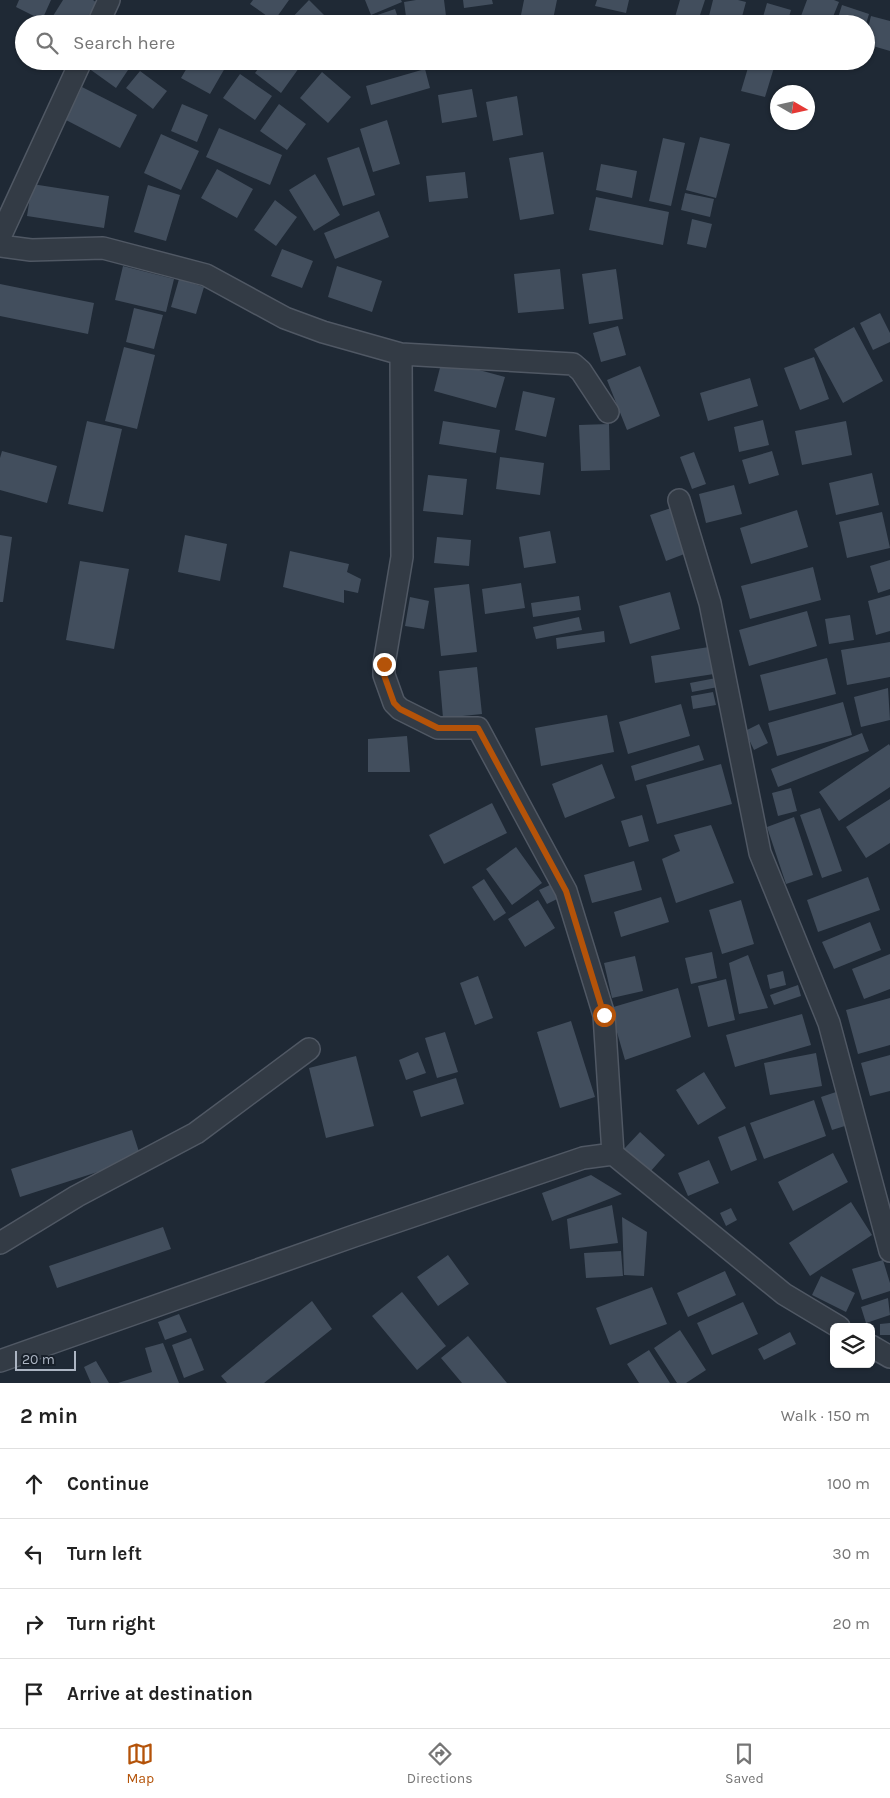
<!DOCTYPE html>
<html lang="en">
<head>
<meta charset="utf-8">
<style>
  :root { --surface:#fff; --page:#f2f2f2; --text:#222; --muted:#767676; --line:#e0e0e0; --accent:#b45309 }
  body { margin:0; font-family:Karla,sans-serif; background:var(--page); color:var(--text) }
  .controls { position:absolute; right:15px; bottom:15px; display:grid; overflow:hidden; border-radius:8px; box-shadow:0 1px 4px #0004 }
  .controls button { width:45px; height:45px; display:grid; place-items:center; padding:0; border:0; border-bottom:1px solid var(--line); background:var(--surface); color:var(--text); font:25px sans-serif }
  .compass { position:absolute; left:770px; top:85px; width:45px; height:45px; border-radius:50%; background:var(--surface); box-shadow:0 1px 4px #0004; rotate:99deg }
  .scale { position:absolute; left:15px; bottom:12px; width:61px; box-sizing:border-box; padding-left:5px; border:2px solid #acb5c3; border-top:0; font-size:14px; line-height:18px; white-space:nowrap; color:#acb5c3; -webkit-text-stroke:4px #18202a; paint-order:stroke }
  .stop { position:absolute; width:15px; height:15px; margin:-11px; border:4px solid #b45309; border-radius:50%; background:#fff }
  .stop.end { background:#b45309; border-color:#fff; box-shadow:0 1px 5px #0008 }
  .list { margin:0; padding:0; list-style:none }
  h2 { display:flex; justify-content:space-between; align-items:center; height:65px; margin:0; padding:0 20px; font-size:21px }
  h2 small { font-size:16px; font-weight:400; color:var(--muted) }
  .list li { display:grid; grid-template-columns:32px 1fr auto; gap:15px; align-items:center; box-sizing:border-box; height:70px; padding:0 20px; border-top:1px solid var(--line) }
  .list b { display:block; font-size:19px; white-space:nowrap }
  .list em { font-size:16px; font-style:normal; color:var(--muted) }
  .icon { flex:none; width:28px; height:28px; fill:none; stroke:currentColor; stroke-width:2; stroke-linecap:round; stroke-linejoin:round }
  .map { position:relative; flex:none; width:890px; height:1383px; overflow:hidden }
  .search { position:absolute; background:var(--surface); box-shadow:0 1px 4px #0004; left:15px; right:15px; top:15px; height:55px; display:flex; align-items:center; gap:12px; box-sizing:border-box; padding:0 18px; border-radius:28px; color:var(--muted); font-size:19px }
  .sheet { height:345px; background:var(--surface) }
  nav { display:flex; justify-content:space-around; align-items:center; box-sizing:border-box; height:70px; border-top:1px solid var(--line); background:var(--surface); font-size:14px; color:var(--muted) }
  nav a { display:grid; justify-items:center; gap:2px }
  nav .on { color:var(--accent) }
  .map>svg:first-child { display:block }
</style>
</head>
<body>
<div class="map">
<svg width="890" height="1383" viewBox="0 0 890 1383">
  <rect width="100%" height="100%" fill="#1f2935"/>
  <!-- building -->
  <path fill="#424e5d" d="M19,0H51L42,20L16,7Z
    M63,0H93L97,3L83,24H48Z
    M253,0H289L274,21L250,4Z
    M309,0L329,20L325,24H286Z
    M365,0H401L402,2L371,15Z
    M416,0H444L447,24H407L404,2Z
    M463,0H492L493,4L464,8Z
    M524,0H557L552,24H539L520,20Z
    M597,0H629L626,13L595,6Z
    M680,0H705L697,24H673Z
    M713,0H738L746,2L740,24H707Z
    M807,0H834L839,2L830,24H798Z
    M767,3L791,10L787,24H761Z
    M842,5L869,14L866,24H836Z
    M395,9L400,24H354V23Z
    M871,16L890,21V51L866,44V36Z
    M494,20V24H469V22Z
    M86,61H134L116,88L84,65Z
    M191,61H229L210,94L181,78Z
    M264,61H304L281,93L255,73Z
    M417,61H436L437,62L418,66Z
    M696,61H731L729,70Z
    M750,61H776L765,97L741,91Z
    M425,69L430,88L371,105L366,86Z
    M140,71L167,91L153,109L126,88Z
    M322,72L351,97L328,123L300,98Z
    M240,74L272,96L255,120L223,98Z
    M82,87L137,115L120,148L66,120Z
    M472,89L477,117L442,123L438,95Z
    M517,96L523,135L493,141L486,102Z
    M182,104L208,115L197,142L171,131Z
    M279,104L306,124L287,150L260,131Z
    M387,120L400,164L373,172L360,129Z
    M219,128L282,155L270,185L206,157Z
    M161,134L199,151L181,190L144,173Z
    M700,137L730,144L716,198L686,190Z
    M663,138L685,143L671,206L649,201Z
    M359,147L375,195L343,206L327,158Z
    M543,152L554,214L520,220L509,158Z
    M601,164L637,171L632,198L596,190Z
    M217,169L253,189L237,218L201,198Z
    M465,172L468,198L429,202L426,176Z
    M315,174L340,215L314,231L289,190Z
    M32,184L109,196L104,228L27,216Z
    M148,185L180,195L166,241L134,232Z
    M685,193L714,199L710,217L681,210Z
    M596,197L669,212L663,245L589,230Z
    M275,200L297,217L276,246L254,230Z
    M379,211L389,237L335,259L324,233Z
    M692,219L712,224L706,248L687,244Z
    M282,249L313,261L302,288L271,276Z
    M123,266L174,279L166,312L115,300Z
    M337,266L382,281L372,312L328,297Z
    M560,269L564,309L518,313L514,274Z
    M616,269L623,319L589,324L582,274Z
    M179,279L204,287L196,314L171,307Z
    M0,284L94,303L88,334L0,316Z
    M134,308L163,315L154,349L126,342Z
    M880,313L890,333V342L873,350L860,323Z
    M618,326L626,355L601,362L593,333Z
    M854,327L883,381L843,403L814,349Z
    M124,347L155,355L137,429L105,421Z
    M814,357L829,399L800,410L784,368Z
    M442,360L505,377L496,408L434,391Z
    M640,366L660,416L627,430L607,380Z
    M750,378L758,406L708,421L700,393Z
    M523,391L555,398L546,437L515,430Z
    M763,420L769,445L739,452L734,427Z
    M87,421L122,429L103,512L68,504Z
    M443,421L500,430L496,453L439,444Z
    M846,421L852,455L802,465L795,431Z
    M609,424L610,470L581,471L579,425Z
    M2,451L57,466L47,503L0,490V458Z
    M772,451L779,475L749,484L742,460Z
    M694,452L706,484L692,489L680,457Z
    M500,457L544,463L540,495L496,489Z
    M872,473L879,505L836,515L829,483Z
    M428,475L467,479L463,515L423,511Z
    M734,485L742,514L706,523L699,494Z
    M671,508L687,553L666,561L650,515Z
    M797,510L808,547L751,564L740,528Z
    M882,512L890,548L847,558L839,522Z
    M550,531L556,563L524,568L519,537Z
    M0,535L12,537L3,602H0Z
    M185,535L227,544L220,581L178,572Z
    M437,537L471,540L469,566L434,563Z
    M290,551L349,564L347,572L361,579L358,593L344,590V603L283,587Z
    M890,560V589L878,593L870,566Z
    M80,561L129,569L114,649L66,640Z
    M813,567L821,600L750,619L741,586Z
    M521,583L525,608L485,614L482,589Z
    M469,584L477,652L441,656L434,588Z
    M670,592L680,629L630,644L619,606Z
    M890,595V631L876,635L868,601Z
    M579,596L581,610L533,617L531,603Z
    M410,597L429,601L424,629L405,626Z
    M807,611L817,646L749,666L739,630Z
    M850,615L854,640L829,644L825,619Z
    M579,617L582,630L536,639L533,627Z
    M604,631L605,642L557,649L556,638Z
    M890,642V677L847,685L841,650Z
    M709,647L714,674L655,683L651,656Z
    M827,658L836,694L769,711L760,675Z
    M477,667L482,714L443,718L439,671Z
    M716,678L718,687L692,692L690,683Z
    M888,688L890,720L861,727L854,697Z
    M713,692L716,705L693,709L691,696Z
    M843,702L852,735L777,756L768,723Z
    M681,704L690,736L628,754L619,722Z
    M607,715L614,752L541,766L535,728Z
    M759,724L768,743L754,750L745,731Z
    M862,733L869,751L778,787L771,769Z
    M407,736L410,772H368V739Z
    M889,744L890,746V787L839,821L819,792Z
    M699,745L704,760L635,781L631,766Z
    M602,764L615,798L565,818L552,784Z
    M721,764L732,804L657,824L646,785Z
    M791,788L797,811L778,816L772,793Z
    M890,799V843L866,858L846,827Z
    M492,803L507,833L444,864L429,835Z
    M820,808L842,871L822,878L800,815Z
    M642,815L649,841L629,847L621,821Z
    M794,817L813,875L786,884L767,827Z
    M711,825L734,883L676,903L662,859L680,851L674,835Z
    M516,847L542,883L512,905L486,869Z
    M634,861L642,890L592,903L584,875Z
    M868,877L880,910L818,932L807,900Z
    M484,879L506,913L494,921L472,887Z
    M552,884L559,898L547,904L539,890Z
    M661,897L669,922L621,937L614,912Z
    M538,900L555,928L525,947L508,919Z
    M741,900L754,944L722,954L709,910Z
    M870,922L881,950L834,969L822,942Z
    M712,952L717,978L691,984L685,958Z
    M890,954V989L864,999L852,969Z
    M748,955L768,1008L739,1014L729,963Z
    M635,956L643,991L612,998L604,963Z
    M783,971L786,985L770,989L767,975Z
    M478,976L493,1018L475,1025L460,983Z
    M726,979L735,1020L708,1027L698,986Z
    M798,985L801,996L774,1005L770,995Z
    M678,988L691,1037L625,1060L610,1008Z
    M890,998V1045L858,1054L846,1010Z
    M802,1014L811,1045L735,1067L726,1035Z
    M571,1021L595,1097L560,1108L537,1032Z
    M445,1032L458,1072L437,1078L425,1038Z
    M418,1052L426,1073L406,1080L399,1060Z
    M816,1053L822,1086L770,1095L764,1063Z
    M890,1055V1091L870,1096L861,1063Z
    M356,1056L374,1126L326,1138L309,1068Z
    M704,1072L726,1108L698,1125L676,1090Z
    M456,1078L464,1104L421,1117L413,1091Z
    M836,1092L848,1125L832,1130L821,1097Z
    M814,1100L826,1136L764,1159L750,1123Z
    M745,1126L757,1160L731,1171L718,1137Z
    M132,1130L141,1158L20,1197L11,1169Z
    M640,1132L665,1155L650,1172L624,1149Z
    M833,1153L848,1182L793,1211L778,1182Z
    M709,1160L719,1183L688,1196L678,1173Z
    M591,1175L622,1194L552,1221L542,1193Z
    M851,1202L872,1235L810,1276L789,1243Z
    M612,1205L618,1243L570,1249L567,1219Z
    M731,1208L737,1220L726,1226L720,1213Z
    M622,1217L647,1232L644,1276L624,1275Z
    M163,1227L171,1249L57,1288L49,1266Z
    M621,1251L623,1276L586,1278L584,1253Z
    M448,1255L469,1284L438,1306L417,1277Z
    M883,1260L890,1283V1291L862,1300L852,1269Z
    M725,1271L736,1295L688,1317L677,1293Z
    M821,1276L855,1293L846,1312L812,1295Z
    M652,1287L667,1324L610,1345L596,1308Z
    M402,1292L446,1346L417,1370L372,1316Z
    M888,1298L890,1315L866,1323L861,1307Z
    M312,1301L332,1329L264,1383H227L221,1376Z
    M743,1302L758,1334L712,1355L697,1323Z
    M179,1314L187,1332L165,1340L158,1322Z
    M890,1323V1335H880V1324Z
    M680,1330L706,1370L686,1383H677L654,1348Z
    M790,1332L796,1344L764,1360L758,1349Z
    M468,1336L507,1383H462L441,1358Z
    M191,1338L204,1370L184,1378L172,1345Z
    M163,1343L179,1383H118L152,1372L145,1348Z
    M649,1350L670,1383H639L627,1364Z
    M96,1361L109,1383H91L84,1367Z"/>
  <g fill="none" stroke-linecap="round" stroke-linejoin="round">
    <!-- minor casing -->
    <g stroke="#505864" stroke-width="24">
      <path id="minor" d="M98,24L109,0
        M0,237L81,61
        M0,246L31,250L103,248L206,275L285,318L323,332L401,354L573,364L581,371L608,412
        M401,354L402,557L384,664V675L394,703L400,709L438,728H478L566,891L604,1015L613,1154
        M679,500L710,603L760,853L829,1023L890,1251
        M0,1243L77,1196L196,1133L309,1049
        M871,1346L890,1357
        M0,1361L354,1236L583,1158L613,1154L784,1294L839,1327"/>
    </g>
    <!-- minor -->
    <use href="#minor" stroke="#333b45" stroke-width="21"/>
  </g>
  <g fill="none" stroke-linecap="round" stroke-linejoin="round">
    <!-- route -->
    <path stroke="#b45309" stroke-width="6" d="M384,664V675L394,703L400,709L438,728H478L566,891L604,1015"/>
  </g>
</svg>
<div class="controls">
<button><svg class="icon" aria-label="layers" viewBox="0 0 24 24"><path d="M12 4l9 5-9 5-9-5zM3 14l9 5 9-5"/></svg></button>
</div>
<svg class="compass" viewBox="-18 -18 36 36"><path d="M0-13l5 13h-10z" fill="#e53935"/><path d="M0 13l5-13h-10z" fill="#767676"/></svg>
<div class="scale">20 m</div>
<div class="stop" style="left:604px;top:1015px"></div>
<div class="stop end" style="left:384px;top:664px"></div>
<div class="search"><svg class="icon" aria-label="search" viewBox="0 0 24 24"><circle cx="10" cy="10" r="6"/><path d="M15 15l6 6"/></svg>Search here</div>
</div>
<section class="sheet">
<h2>2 min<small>Walk · 150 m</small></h2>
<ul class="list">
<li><svg class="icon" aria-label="ahead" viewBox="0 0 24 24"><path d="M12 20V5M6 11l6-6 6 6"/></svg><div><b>Continue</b></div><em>100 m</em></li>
<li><svg class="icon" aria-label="left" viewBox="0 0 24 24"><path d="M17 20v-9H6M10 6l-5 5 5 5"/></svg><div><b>Turn left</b></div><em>30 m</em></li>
<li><svg class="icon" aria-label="right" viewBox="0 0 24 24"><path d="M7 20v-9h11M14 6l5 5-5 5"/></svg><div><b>Turn right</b></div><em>20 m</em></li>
<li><svg class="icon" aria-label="arrive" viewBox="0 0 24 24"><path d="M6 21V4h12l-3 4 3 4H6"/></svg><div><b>Arrive at destination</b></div></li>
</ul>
</section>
<nav>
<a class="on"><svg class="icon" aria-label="map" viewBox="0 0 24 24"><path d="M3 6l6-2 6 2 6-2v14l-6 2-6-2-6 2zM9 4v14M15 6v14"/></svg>Map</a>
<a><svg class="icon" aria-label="directions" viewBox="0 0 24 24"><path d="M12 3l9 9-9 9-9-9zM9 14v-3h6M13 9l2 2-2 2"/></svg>Directions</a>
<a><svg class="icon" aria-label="saved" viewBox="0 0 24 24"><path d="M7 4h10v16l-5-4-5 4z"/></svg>Saved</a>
</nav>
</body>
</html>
